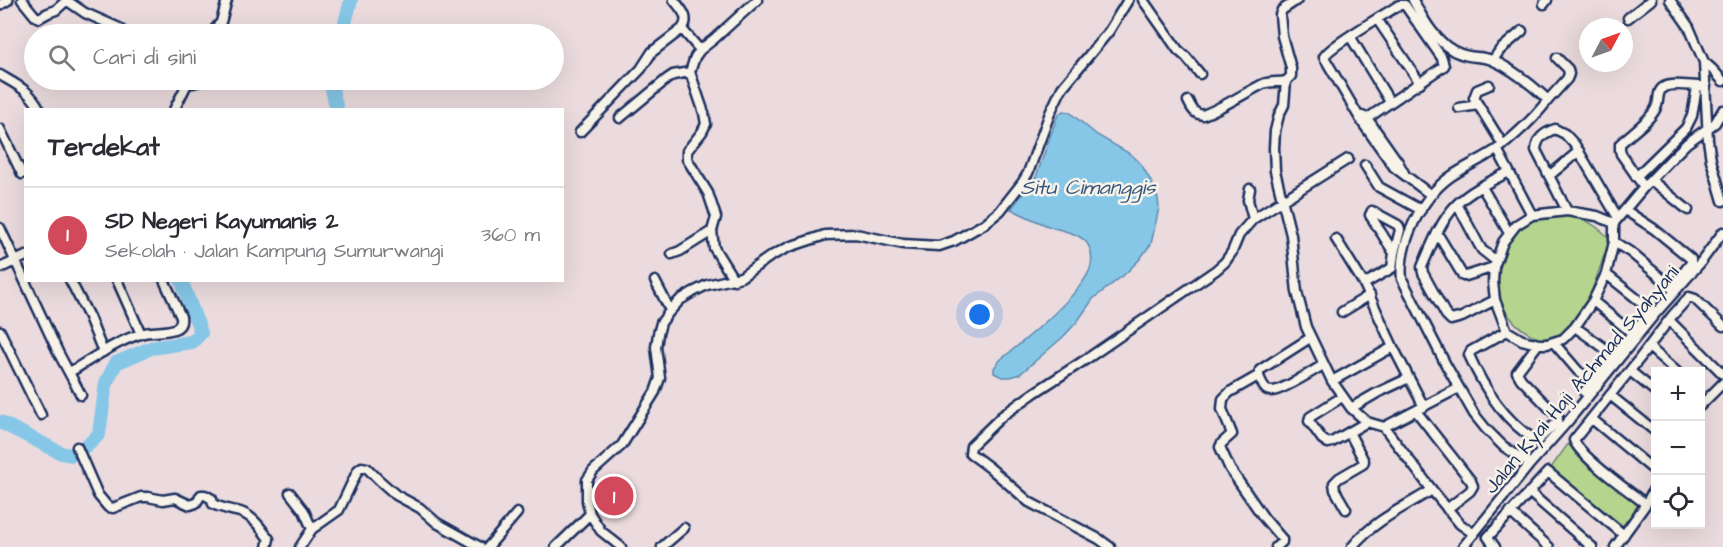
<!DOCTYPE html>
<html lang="id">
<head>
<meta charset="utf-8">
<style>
  :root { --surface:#fff; --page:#f7f7f7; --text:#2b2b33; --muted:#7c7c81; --line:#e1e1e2; --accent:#d1495b }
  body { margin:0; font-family:"Architects Daughter",sans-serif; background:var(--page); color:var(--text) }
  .controls { position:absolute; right:18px; bottom:18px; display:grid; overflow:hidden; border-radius:0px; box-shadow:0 6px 24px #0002 }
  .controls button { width:54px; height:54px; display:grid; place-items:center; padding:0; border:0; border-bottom:2px solid var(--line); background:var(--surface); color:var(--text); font:30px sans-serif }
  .compass { position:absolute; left:1579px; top:18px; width:54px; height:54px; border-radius:50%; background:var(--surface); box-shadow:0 6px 24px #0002; rotate:49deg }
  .you { position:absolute; left:980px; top:315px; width:21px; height:21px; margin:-15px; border:4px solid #fff; border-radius:50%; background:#1a73e8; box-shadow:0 0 0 9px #1a73e833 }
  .badge { display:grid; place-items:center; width:39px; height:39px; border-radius:50%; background:var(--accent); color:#fff; font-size:20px; font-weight:700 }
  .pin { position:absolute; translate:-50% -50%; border:3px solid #fff; box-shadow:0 2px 6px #0006 }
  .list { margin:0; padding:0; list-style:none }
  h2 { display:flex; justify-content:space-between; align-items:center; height:78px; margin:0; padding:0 24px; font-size:26px }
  h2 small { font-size:20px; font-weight:400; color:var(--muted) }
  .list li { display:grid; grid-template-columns:39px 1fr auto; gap:18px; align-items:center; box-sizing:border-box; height:96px; padding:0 24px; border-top:2px solid var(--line) }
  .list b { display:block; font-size:22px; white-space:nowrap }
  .list p { margin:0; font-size:20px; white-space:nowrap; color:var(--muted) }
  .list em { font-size:20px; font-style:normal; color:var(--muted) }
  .icon { flex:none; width:33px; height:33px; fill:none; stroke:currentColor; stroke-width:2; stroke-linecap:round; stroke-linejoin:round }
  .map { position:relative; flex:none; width:1723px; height:547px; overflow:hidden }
  .search { position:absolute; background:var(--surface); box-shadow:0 6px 24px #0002; left:24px; top:24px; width:540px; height:66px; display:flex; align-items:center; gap:15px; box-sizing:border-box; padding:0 21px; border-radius:33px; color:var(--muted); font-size:22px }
  .panel { position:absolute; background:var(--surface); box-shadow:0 6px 24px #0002; left:24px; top:108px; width:540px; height:174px; border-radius:0px }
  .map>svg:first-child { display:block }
</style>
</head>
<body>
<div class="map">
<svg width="1723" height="547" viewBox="0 0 1723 547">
  <rect width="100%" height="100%" fill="#ebdbde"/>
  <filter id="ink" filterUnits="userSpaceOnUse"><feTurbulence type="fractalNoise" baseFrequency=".0167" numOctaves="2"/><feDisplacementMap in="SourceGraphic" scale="12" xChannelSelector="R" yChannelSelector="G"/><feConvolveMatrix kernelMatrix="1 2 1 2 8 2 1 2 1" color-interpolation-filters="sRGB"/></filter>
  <g filter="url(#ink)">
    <!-- green -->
    <path fill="#b5d58e" stroke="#688276" stroke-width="1.5" d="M1552,214C1578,216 1592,220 1610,239L1591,293L1570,330L1552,342C1492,330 1474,257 1526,223C1534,218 1543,216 1552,214Z
      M1568,444L1640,505L1623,526L1550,469Z"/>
    <!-- water -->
    <path fill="#86c7e7" stroke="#5b8ab0" stroke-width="1.5" d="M1063,111L1069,112L1097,135L1132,155L1141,164L1152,183L1158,199L1159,208L1151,244L1139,260L1125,274L1093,299L1077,322L1063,337L1034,362L1020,374L1011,377H1002L994,373V368L1000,360C1024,341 1079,297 1090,269C1093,261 1092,249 1086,242C1077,232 1061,231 1048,226C1036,221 1023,215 1011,209L1036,177L1057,117L1059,114Z"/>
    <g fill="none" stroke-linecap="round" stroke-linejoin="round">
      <!-- stream -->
      <path stroke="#5b8ab0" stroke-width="2" d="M1478,530L1490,547"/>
      <!-- river -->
      <path stroke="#86c7e7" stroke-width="14" d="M342,34L351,0
        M332,80L331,85L337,110
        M0,422L61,453L71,455L90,443L99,434L106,383L116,363L151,348L192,342L201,333L181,280"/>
      <!-- street casing -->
      <g stroke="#1b2f5e" stroke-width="13">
        <path id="street" d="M22,0L35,16L39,18L48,13L56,10L67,0
          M66,0L85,13L119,28L124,34
          M674,0C681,9 691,18 682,29
          M1143,0L1178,50L1186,57L1200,74
          M1297,0L1282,10L1280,15L1282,36L1291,68V76L1286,81L1284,105L1279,115L1275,131L1274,148L1275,171L1291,235L1297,292L1306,327L1332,381L1351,408L1367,422L1384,427L1432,490L1460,524L1474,534
          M1413,0C1423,19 1438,47 1461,54C1471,58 1482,56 1492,60C1513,69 1532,85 1548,100C1535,117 1518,133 1502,146C1485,158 1466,166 1450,177C1421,198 1398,244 1402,279L1446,365L1474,414L1486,429L1503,446L1530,464
          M1670,0L1689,27L1704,62L1708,140L1711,160L1723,201
          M1544,4L1547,0
          M0,5L8,0
          M1628,18L1651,0
          M1377,19L1420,83
          M211,34L221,22L227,0
          M1350,36L1390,102
          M1493,60L1500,50L1522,31
          M1704,62L1712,69L1723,81
          M0,75C17,85 31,91 40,110
          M189,80L193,83L204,80
          M1489,85L1477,90L1474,98L1503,145
          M1548,100L1567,79L1569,74L1568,69L1557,58
          M1188,101C1192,109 1194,114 1203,115C1224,107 1243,94 1263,84C1271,81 1278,83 1286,81
          M1459,108L1478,105
          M174,110L189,80
          M1362,116L1367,118L1398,162L1404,173
          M620,118L667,79L673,75L690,72
          M1362,122L1444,66L1442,58L1405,5H1399C1386,14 1329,46 1324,57L1362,122L1394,167L1431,195
          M0,129L22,174
          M580,132L641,69L652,52L682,29L700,50
          M1497,149L1532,215
          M1365,165L1379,187L1421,210
          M1549,176L1579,151
          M1636,177L1686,128L1692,116L1697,87
          M1651,180L1688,210
          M1482,187L1509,233
          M1644,187L1621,154L1620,150V144C1631,133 1649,122 1656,108C1660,101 1656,91 1664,87C1673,82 1695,87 1706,86
          M1250,189L1248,200L1253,219
          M1457,204L1479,245L1482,250L1496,261
          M1625,210L1654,229L1691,259V263L1671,288
          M1567,211L1536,150C1537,138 1544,133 1555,129L1565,134L1575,145L1618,218
          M1614,223L1597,216L1567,211L1532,215L1516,225L1503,242L1494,267L1493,282L1495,300L1507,331L1522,340L1538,344H1547L1563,339L1575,327L1593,301L1606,274L1614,242V223L1644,187L1671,159L1687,143L1715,123L1723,110
          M0,228L59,354L81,395
          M1437,233L1463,276H1466L1494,267
          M1336,239L1364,284L1393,347L1424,407
          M1614,242L1630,252L1672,287
          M672,254L680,251L712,231
          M0,268L26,256
          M1606,274L1651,310
          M70,280L89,317L103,352
          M117,280L141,334
          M734,280L714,248L712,231L716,217L708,193L687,159V151L702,132L706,124L704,113L690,72L695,57L700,50L714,39L757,0
          M655,281L670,310
          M1364,284L1392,268L1394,253L1400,230L1398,225L1372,211L1370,215L1394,253
          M1495,300L1462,317L1451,320L1446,315L1423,273L1422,267C1431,246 1440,222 1456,205C1470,191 1491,181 1509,172
          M1593,301L1632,333
          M1342,312L1370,295
          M1669,320L1723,374
          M1575,327L1614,355
          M0,331L41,415
          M1507,331L1471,351L1469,355C1484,389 1505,422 1537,441L1557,422L1558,417L1521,379L1517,372L1538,344
          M1310,338L1260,370C1258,375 1259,377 1262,383C1264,388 1266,391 1272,391C1282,391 1313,371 1323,365
          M1554,343L1578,371L1592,382
          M1649,347L1677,372
          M1630,371L1656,392
          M70,372C93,358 118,340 144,333C156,330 184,335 181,317L164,280
          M1258,376L1230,392L1223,399L1222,409L1232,434L1222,443L1220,447L1230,469L1264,518L1282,539V542L1276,547
          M1332,381L1393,347
          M1584,392L1652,309
          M1610,395L1656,432
          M1342,397L1310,417L1309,421L1322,439L1328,443L1332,442L1367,422
          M1700,406L1723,383
          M1351,408L1377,393L1409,378
          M1416,411L1471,481L1473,486L1470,491L1447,509
          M1592,419L1656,472
          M1384,427L1459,388
          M77,447L98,495L108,507L113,508L141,497H148L163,500L175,498L190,505L196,503L201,495H205L212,499L213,504C221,508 228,509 236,511C252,514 260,527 269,539L267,547
          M1529,492L1592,547
          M290,493L304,511L312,529
          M1646,504C1630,492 1580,457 1574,440L1640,358L1672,316L1689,297L1695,299L1723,326
          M1346,509L1335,490L1334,483L1339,478L1363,464L1364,461L1349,432
          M1510,512L1549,547
          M300,547L312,529L339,510L358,470L362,467L367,468L379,480L396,495L420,508L437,523L480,547
          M488,547L517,513
          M556,547L590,514
          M621,547L601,531L590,514L587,501V480L593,471L622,445L655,392L660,378L656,347L658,334L661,323L669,312L680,300L693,292L707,285L741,277L771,256L789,247L825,235L856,234L903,244L939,246L954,241L984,224L1000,211L1022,183L1028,173L1050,113L1062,88L1109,31L1128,0
          M662,547L684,528
          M1110,547L1099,539L1029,502L990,468L970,453L971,446L1002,416L1034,393L1091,356L1216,270L1225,262L1232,252L1239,235L1253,219L1348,159
          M1352,547C1372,522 1404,507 1432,490
          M1463,547L1530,464L1569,420L1655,314L1701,262L1723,232
          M1495,547L1488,537L1548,472L1624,535
          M1615,547L1646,504L1656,485"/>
      </g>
      <!-- street -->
      <use href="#street" stroke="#f7f3e8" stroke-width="8"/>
    </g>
  </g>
  <g text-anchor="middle" stroke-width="5" stroke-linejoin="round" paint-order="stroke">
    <!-- street labels -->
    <g font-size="20" fill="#1b2f5e" stroke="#f7f3e8">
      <text transform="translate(1581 379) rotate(-50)" y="7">Jalan Kyai Haji Achmad Syahyani</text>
    </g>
    <!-- water labels -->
    <g font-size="21" font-style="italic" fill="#365580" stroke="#f7f3e8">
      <text x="1088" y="194">Situ Cimanggis</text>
    </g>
  </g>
</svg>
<div class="controls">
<button>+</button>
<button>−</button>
<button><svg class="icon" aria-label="locate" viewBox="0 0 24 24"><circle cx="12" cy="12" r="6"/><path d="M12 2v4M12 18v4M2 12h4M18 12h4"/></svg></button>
</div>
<svg class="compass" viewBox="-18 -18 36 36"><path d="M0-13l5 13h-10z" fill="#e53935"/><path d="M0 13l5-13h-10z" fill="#7c7c81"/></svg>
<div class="you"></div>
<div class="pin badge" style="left:614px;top:496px">1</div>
<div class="search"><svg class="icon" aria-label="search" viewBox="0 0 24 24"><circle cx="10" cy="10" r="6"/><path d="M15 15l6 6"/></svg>Cari di sini</div>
<section class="panel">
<h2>Terdekat<small></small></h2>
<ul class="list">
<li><span class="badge">1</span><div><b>SD Negeri Kayumanis 2</b><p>Sekolah · Jalan Kampung Sumurwangi</p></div><em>360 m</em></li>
</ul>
</section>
</div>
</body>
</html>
